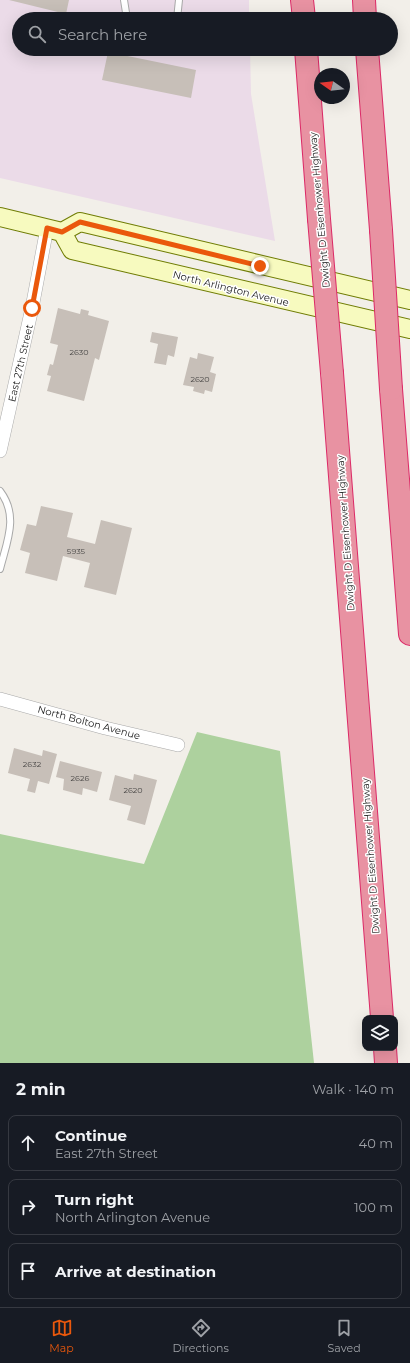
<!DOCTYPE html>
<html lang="en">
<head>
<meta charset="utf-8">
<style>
  :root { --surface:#171b24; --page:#20242c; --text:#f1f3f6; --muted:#9ea1a6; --line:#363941; --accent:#ea580c }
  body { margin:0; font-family:Montserrat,sans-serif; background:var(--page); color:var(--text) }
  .controls { position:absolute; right:12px; bottom:12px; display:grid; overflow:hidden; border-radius:8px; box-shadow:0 4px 16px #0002 }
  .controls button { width:36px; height:36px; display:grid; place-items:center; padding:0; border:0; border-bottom:1px solid var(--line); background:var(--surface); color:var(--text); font:20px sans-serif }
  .compass { position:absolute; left:314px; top:68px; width:36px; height:36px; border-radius:50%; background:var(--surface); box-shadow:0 4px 16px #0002; rotate:284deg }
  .stop { position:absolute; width:12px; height:12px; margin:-9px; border:3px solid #ea580c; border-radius:50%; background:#fff }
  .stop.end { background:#ea580c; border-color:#fff; box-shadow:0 1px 4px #0008 }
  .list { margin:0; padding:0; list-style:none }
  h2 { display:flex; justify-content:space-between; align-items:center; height:52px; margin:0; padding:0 16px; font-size:17px }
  h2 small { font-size:13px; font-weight:400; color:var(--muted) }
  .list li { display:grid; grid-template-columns:26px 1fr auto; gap:12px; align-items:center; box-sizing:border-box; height:56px; margin:0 8px 8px; padding:0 8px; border:1px solid var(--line); border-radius:8px }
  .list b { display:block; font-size:15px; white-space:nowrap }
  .list p { margin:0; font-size:13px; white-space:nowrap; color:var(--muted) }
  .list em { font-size:13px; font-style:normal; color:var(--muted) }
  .icon { flex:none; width:22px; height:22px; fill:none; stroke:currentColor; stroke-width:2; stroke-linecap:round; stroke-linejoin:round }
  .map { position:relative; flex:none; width:410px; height:1063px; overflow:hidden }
  .search { position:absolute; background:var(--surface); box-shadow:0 4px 16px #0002; left:12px; right:12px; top:12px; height:44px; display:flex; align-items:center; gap:10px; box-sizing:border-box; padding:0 14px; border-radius:22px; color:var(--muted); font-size:15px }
  .sheet { height:244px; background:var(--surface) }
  nav { display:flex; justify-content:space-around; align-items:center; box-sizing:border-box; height:56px; border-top:1px solid var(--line); background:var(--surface); font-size:11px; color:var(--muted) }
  nav a { display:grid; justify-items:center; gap:2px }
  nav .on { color:var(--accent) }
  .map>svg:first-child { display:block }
</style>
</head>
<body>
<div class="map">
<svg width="410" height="1063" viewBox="0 0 410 1063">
  <rect width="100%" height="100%" fill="#f2efe9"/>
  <!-- industrial -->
  <path fill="#ebdbe8" d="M0,0H249V19H19V49H250L251,94L275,241L0,178Z"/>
  <!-- forest -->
  <path fill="#add19e" d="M197,732L280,751L314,1063H0V834L144,864Z"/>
  <!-- building -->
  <path fill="#c7bfb8" d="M9,0H69L66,14Z
    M108,52L196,70L191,98L102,80Z
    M58,308L80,314L81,309L89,311L88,315L109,321L99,360L95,358L84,401L47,391L51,376L47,375L50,364L53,365L58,345L50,343Z
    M152,332L178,337L174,357L168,355L166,365L154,363L158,344L150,342Z
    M198,353L214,357L210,372L216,374L212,392L205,390L204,394L193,391L194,387L183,385L190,357L197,359Z
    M41,506L73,513L67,537L95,544L101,520L132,528L116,595L84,587L90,563L63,556L57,581L25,573L30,553L20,550L27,524L36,526Z
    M14,748L42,756L43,750L57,754L49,784L38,781L35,793L27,791L30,779L8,773Z
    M60,761L102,772L97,792L83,788L82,795L63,790L64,779L56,777Z
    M134,774L157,780L145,825L127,820L131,806L109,800L115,775L133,780Z"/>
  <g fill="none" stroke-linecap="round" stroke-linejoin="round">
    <!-- service casing -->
    <g stroke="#a9a9a9" stroke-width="8">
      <path id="service" d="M124,0L127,19
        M177,19L179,0
        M0,491C19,516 7,541 0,569"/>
    </g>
    <!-- minor casing -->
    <g stroke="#a9a9a9" stroke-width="14">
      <path id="minor" d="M0,451L32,308L47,228
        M0,699L105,728L178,745"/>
    </g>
    <!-- secondary casing -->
    <g stroke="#707d05" stroke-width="20">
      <path id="secondary" d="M0,217L62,232L80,222L410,300
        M62,232L72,250L410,329"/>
    </g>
    <!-- motorway casing -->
    <g stroke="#dc2a67" stroke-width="24">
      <path id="motorway" d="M302,0L304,19
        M364,0L365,19
        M306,49L319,219
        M367,49L381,230
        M332,373L382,1018
        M391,389L410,634
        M385,1048L386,1063"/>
    </g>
    <!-- service -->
    <use href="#service" stroke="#fff" stroke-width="6"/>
    <!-- minor -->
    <use href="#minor" stroke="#fff" stroke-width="13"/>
    <!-- secondary -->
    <use href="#secondary" stroke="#f7fabf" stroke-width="18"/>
    <!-- motorway -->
    <use href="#motorway" stroke="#e892a2" stroke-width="22"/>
    <!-- motorway-bridge casing -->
    <g stroke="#dc2a67" stroke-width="24" stroke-linecap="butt">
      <path id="motorway-bridge" d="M319,219L332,373
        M381,230L391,389"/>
    </g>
    <!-- motorway-bridge -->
    <use href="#motorway-bridge" stroke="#e892a2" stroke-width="22"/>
  </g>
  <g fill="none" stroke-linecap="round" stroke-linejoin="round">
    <!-- route -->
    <path stroke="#ea580c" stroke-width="5" d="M32,308L47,228L62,232L80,222L260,266"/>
  </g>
  <g text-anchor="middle" stroke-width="3" stroke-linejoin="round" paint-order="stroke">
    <!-- number labels -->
    <g font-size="8" fill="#4b4948">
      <text x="79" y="355">2630</text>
      <text x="200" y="382">2620</text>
      <text x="76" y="554">5935</text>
      <text x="32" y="767">2632</text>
      <text x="80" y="781">2626</text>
      <text x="133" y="793">2620</text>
    </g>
    <!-- street labels -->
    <g font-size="10" fill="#222" stroke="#fff">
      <text transform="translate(319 210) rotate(-95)" y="4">Dwight D Eisenhower Highway</text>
      <text transform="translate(231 288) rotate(14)" y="4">North Arlington Avenue</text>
      <text transform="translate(20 363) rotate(-77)" y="4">East 27th Street</text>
      <text transform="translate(345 533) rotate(-94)" y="4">Dwight D Eisenhower Highway</text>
      <text transform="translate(89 722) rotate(15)" y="4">North Bolton Avenue</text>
      <text transform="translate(370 856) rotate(-94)" y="4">Dwight D Eisenhower Highway</text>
    </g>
  </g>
</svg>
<div class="controls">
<button><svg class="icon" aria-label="layers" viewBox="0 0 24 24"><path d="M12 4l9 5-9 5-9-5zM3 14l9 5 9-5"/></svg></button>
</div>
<svg class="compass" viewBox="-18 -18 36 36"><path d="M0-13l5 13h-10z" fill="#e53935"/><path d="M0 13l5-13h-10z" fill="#9ea1a6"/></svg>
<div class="stop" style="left:32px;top:308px"></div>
<div class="stop end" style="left:260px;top:266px"></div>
<div class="search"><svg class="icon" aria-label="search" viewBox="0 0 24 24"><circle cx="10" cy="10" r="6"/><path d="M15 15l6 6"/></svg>Search here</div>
</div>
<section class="sheet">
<h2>2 min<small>Walk · 140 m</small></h2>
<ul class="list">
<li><svg class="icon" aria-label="ahead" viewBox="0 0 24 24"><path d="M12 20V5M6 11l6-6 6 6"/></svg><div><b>Continue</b><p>East 27th Street</p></div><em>40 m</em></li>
<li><svg class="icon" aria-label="right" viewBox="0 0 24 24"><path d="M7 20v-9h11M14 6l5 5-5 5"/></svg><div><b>Turn right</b><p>North Arlington Avenue</p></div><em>100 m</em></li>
<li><svg class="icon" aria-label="arrive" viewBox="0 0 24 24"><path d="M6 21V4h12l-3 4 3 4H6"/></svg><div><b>Arrive at destination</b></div></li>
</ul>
</section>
<nav>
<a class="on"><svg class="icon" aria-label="map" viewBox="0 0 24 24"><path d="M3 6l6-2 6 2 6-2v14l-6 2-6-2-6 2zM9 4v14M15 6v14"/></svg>Map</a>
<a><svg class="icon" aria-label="directions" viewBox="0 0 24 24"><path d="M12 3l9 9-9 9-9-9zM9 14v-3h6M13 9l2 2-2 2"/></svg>Directions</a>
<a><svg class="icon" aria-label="saved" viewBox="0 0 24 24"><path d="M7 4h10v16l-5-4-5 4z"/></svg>Saved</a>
</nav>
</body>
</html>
